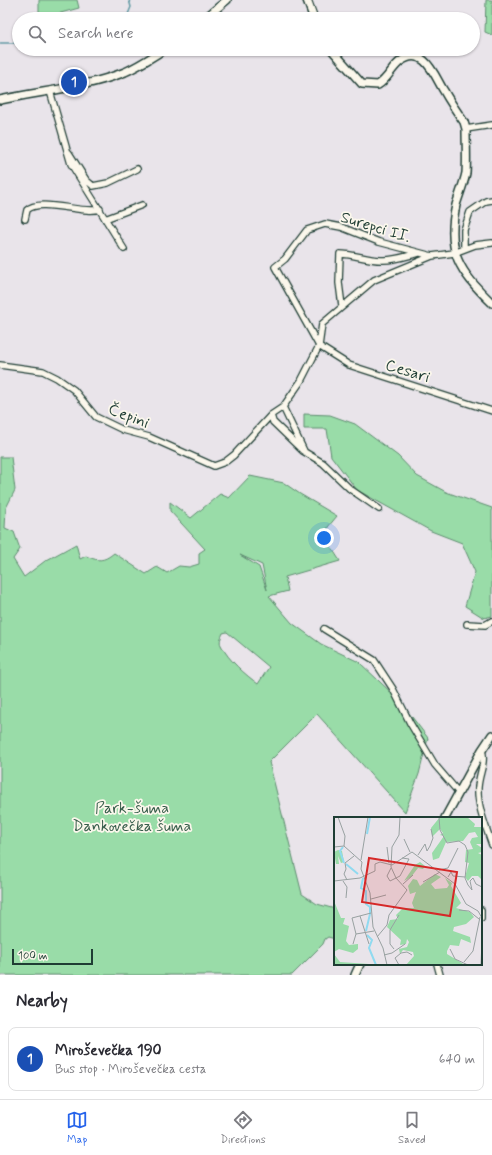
<!DOCTYPE html>
<html lang="en">
<head>
<meta charset="utf-8">
<style>
  :root { --surface:#fff; --page:#f7f7f7; --text:#2b2b33; --muted:#7c7c81; --line:#e1e1e2; --accent:#2563eb }
  body { margin:0; font-family:Mynerve,sans-serif; background:var(--page); color:var(--text) }
  .scale { position:absolute; left:12px; bottom:10px; width:81px; box-sizing:border-box; padding-left:4px; border:2px solid #1f3d34; border-top:0; font-size:11px; line-height:14px; white-space:nowrap; color:#1f3d34; -webkit-text-stroke:3px #fbf7ec; paint-order:stroke }
  .you { position:absolute; left:324px; top:538px; width:14px; height:14px; margin:-10px; border:3px solid #fff; border-radius:50%; background:#1a73e8; box-shadow:0 0 0 6px #1a73e833 }
  .badge { display:grid; place-items:center; width:26px; height:26px; border-radius:50%; background:var(--accent); color:#fff; font-size:13px; font-weight:700 }
  .pin { position:absolute; translate:-50% -50%; border:2px solid #fff; box-shadow:0 1px 4px #0006 }
  .list { margin:0; padding:0; list-style:none }
  h2 { display:flex; justify-content:space-between; align-items:center; height:52px; margin:0; padding:0 16px; font-size:17px }
  h2 small { font-size:13px; font-weight:400; color:var(--muted) }
  .list li { display:grid; grid-template-columns:26px 1fr auto; gap:12px; align-items:center; box-sizing:border-box; height:64px; margin:0 8px 8px; padding:0 8px; border:1px solid var(--line); border-radius:8px }
  .list b { display:block; font-size:15px; white-space:nowrap }
  .list p { margin:0; font-size:13px; white-space:nowrap; color:var(--muted) }
  .list em { font-size:13px; font-style:normal; color:var(--muted) }
  .icon { flex:none; width:22px; height:22px; fill:none; stroke:currentColor; stroke-width:2; stroke-linecap:round; stroke-linejoin:round }
  .map { position:relative; flex:none; width:492px; height:975px; overflow:hidden }
  .search { position:absolute; background:var(--surface); box-shadow:0 1px 3px #0004; left:12px; right:12px; top:12px; height:44px; display:flex; align-items:center; gap:10px; box-sizing:border-box; padding:0 14px; border-radius:22px; color:var(--muted); font-size:15px }
  .sheet { height:124px; background:var(--surface) }
  nav { display:flex; justify-content:space-around; align-items:center; box-sizing:border-box; height:56px; border-top:1px solid var(--line); background:var(--surface); font-size:11px; color:var(--muted) }
  nav a { display:grid; justify-items:center; gap:2px }
  nav .on { color:var(--accent) }
  .map>svg:first-child { display:block }
</style>
</head>
<body>
<div class="map">
<svg width="492" height="975" viewBox="0 0 492 975">
  <rect width="100%" height="100%" fill="#e9e4ea"/>
  <filter id="ink" filterUnits="userSpaceOnUse"><feTurbulence type="fractalNoise" baseFrequency=".025" numOctaves="2"/><feDisplacementMap in="SourceGraphic" scale="8" xChannelSelector="R" yChannelSelector="G"/><feConvolveMatrix kernelMatrix="1 2 1 2 8 2 1 2 1" color-interpolation-filters="sRGB"/></filter>
  <g filter="url(#ink)">
    <!-- green -->
    <path fill="#99dca8" stroke="#5c8c6e" fill-rule="evenodd" d="M39,0H77L79,8L42,18L39,11Z
      M486,0H492V35L485,32Z
      M304,414L330,415L355,424L398,456L417,476L446,492L492,508V616L484,618L465,606L475,572L462,543L431,531L357,490L331,456L327,429H304Z
      M0,457H11L15,490L6,508L5,528L14,532L20,549L13,559L24,577L45,561L76,544L80,559L86,556C98,561 103,562 114,553L146,574L157,567L167,573L179,566L189,567L199,564V553L205,549L170,511V502L191,518L220,494L229,498L250,476L284,483L300,494L337,516L328,527L326,539L340,561L285,577L288,591L269,596L292,623L321,644L359,662L399,700L428,738L419,774L405,812L317,714L269,762L302,894L317,904L335,909V939L328,937L325,939L323,944L292,975H0ZM240,555L262,565L267,590L259,567ZM227,632L269,667L258,684C246,675 228,660 221,645C219,641 221,638 223,633Z"/>
    <g fill="none" stroke-linecap="round" stroke-linejoin="round">
      <!-- stream -->
      <path stroke="#639ba5" stroke-width="1.5" d="M84,19C93,13 96,14 105,19
        M126,19L131,7L129,0
        M0,43H19"/>
      <!-- minor casing -->
      <g stroke="#1f3d34" stroke-width="8">
        <path id="minor" d="M50,91L71,164L124,249
          M466,129L492,125
          M69,153L86,180L93,186L108,183L137,169
          M25,219L27,210C39,197 85,215 100,209
          M105,219L142,205
          M464,249V230L470,212L486,201L492,200
          M432,256L379,242L341,227L325,224L307,230L285,259L275,267L319,346L349,365L492,411
          M342,306L339,283L340,254C354,254 367,260 381,260C394,261 407,256 419,253
          M0,365L43,371L57,378L74,390L96,417L123,430L149,437L214,466L225,462L234,455L271,415L283,407L301,381L319,346L322,324L374,280L432,256L454,253L475,245L492,243
          M283,407L304,451
          M271,415L273,422L303,451L323,463L350,489L379,509
          M467,624L485,625L492,621
          M324,629L374,660L393,689L410,723L435,765L459,793
          M482,750C486,763 479,773 478,787C477,806 486,827 492,845
          M481,910V918
          M437,964L440,975"/>
      </g>
      <!-- tertiary casing -->
      <g stroke="#1f3d34" stroke-width="10">
        <path id="tertiary" d="M307,0L314,19
          M331,49L362,84L378,85C388,79 392,67 401,61C424,44 435,77 444,91C450,102 457,112 464,122L466,129C466,144 467,159 466,173C464,183 459,195 456,205C446,252 459,271 492,303
          M445,818L482,750L492,735
          M355,975L360,964"/>
      </g>
      <!-- secondary casing -->
      <g stroke="#1f3d34" stroke-width="10">
        <path id="secondary" d="M204,19L227,0
          M0,100C41,91 85,88 125,72C139,66 152,57 165,49"/>
      </g>
      <!-- minor -->
      <use href="#minor" stroke="#fbf7ec" stroke-width="5.5"/>
      <!-- tertiary -->
      <use href="#tertiary" stroke="#fbf7ec" stroke-width="7"/>
      <!-- secondary -->
      <use href="#secondary" stroke="#fbf7ec" stroke-width="7"/>
    </g>
  </g>
  <g text-anchor="middle" stroke-width="3.5" stroke-linejoin="round" paint-order="stroke">
    <!-- street labels -->
    <g font-size="16" fill="#1f3d34" stroke="#fbf7ec">
      <text transform="translate(376 226) rotate(17)" y="6">Surepci II.</text>
      <text transform="translate(408 370) rotate(17)" y="6">Cesari</text>
      <text transform="translate(129 415) rotate(21)" y="6">Čepini</text>
    </g>
    <!-- park labels -->
    <g font-size="16" fill="#375d4b" stroke="#fbf7ec">
      <text x="132" y="813">Park-šuma<tspan x="132" dy="18">Dankovečka šuma</tspan></text>
    </g>
  </g>
  <!-- overview -->
  <g transform="translate(334 817)">
    <rect width="148" height="148" fill="#e9e4ea"/>
    <path d="M106,0H133L141,7L140,10H148V27H142L148,31V35L144,36L148,38V63L144,59H138L134,64L131,60L135,46L131,45L132,33L139,32L136,25L138,21L144,20L141,15L135,16L129,24L112,25L105,41L99,43L98,36L110,19L106,18L109,16L106,12L98,20L97,11ZM4,33L8,34L10,45L7,46L4,39L5,47H2L0,35ZM86,45L91,49L89,52L84,51L77,60L70,64L81,48ZM101,57L107,60L97,67L101,72L113,71L115,68L111,61L118,66L117,69L127,86L122,91L136,95L140,100L132,107L120,110L119,114L136,120L137,126L127,122L125,129L116,128L113,134V137L131,148H72L80,139L79,135L69,133L66,137L65,132L73,130L75,125L73,122L72,127L66,128L67,123L53,110L56,103L64,102L62,98L69,91H80L78,86L82,75L76,77L74,69L79,62L83,63L86,69ZM0,84L7,101H11L9,107L15,109L12,124L15,128L24,127V132L19,136L5,132L0,135ZM0,137L6,145L35,147L0,148Z" fill="#99dca8"/>
    <path fill="none" stroke="#90daf0" stroke-width="2" d="M33,17L36,0M9,30L6,34L10,46M12,47L24,57M29,61L27,71L32,74V87L36,90V97L32,114M33,118L38,123L35,131L42,148"/>
    <path fill="none" stroke="#98a1a1" stroke-width="1" d="M4,0L11,19L10,29M105,0L106,13L113,26L125,24L131,28L134,35L131,61L134,68L138,73L136,64L139,61L142,67L148,70M70,22L76,35M0,30L10,29L28,45L27,52L36,76L39,110L49,131L53,148M53,30L55,46M84,38L91,27L93,34L96,29L99,21L97,12M27,43L34,0M57,51L53,59L56,64L66,59L75,42L68,41M105,53L114,51L124,31M114,60L117,55L119,59L131,60M13,63L10,57L12,52L11,46L20,39M0,64L26,61L41,54V47L46,45L58,48L78,35L121,67L132,87L144,94L148,101M9,64L13,70L12,81M89,65L106,55M69,67L79,58M37,82L52,78M125,93L135,94L145,102M26,99L35,127M22,117L18,101L37,96M43,120L53,108L55,98L73,73L62,61L57,50L58,30L65,18L66,0M19,127L22,117L40,114M60,132L56,127V113L65,98M116,132L121,142L134,148M50,138L58,136L71,127M130,145L139,134L146,100M147,147L148,125M65,148L61,141L67,136L73,135L78,138"/>
    <path fill="#d62828" fill-opacity="0.15" stroke="#d62828" stroke-width="2" d="M35,41L123,55L116,99L28,85Z"/>
    <rect width="148" height="148" fill="none" stroke="#1f3d34" stroke-width="2"/>
  </g>
</svg>
<div class="scale">100 m</div>
<div class="you"></div>
<div class="pin badge" style="left:74px;top:82px;background:#1a4fb4">1</div>
<div class="search"><svg class="icon" aria-label="search" viewBox="0 0 24 24"><circle cx="10" cy="10" r="6"/><path d="M15 15l6 6"/></svg>Search here</div>
</div>
<section class="sheet">
<h2>Nearby<small></small></h2>
<ul class="list">
<li><span class="badge" style="background:#1a4fb4">1</span><div><b>Miroševečka 190</b><p>Bus stop · Miroševečka cesta</p></div><em>640 m</em></li>
</ul>
</section>
<nav>
<a class="on"><svg class="icon" aria-label="map" viewBox="0 0 24 24"><path d="M3 6l6-2 6 2 6-2v14l-6 2-6-2-6 2zM9 4v14M15 6v14"/></svg>Map</a>
<a><svg class="icon" aria-label="directions" viewBox="0 0 24 24"><path d="M12 3l9 9-9 9-9-9zM9 14v-3h6M13 9l2 2-2 2"/></svg>Directions</a>
<a><svg class="icon" aria-label="saved" viewBox="0 0 24 24"><path d="M7 4h10v16l-5-4-5 4z"/></svg>Saved</a>
</nav>
</body>
</html>
